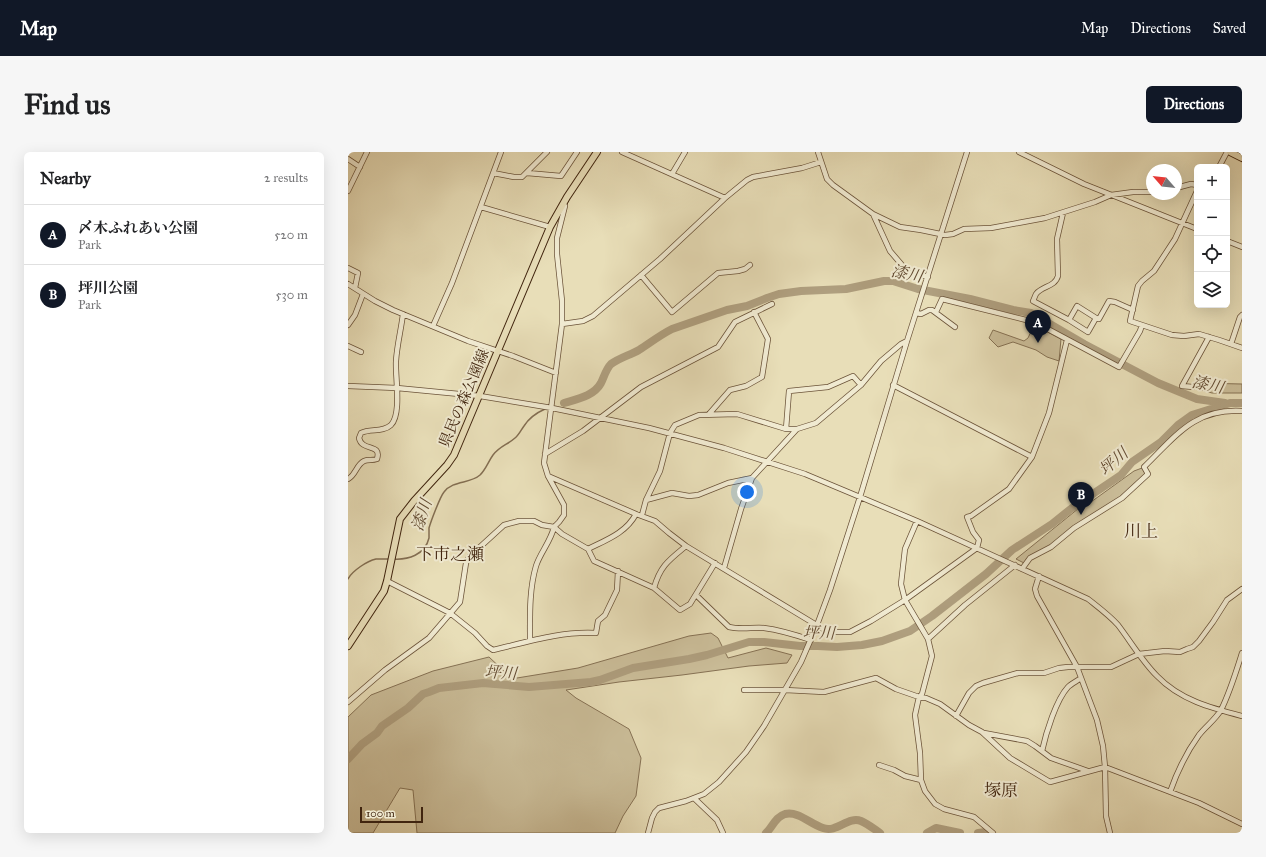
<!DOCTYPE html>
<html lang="en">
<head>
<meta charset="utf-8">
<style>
  :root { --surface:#fff; --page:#f6f6f6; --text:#202124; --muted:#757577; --line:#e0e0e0; --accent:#111827 }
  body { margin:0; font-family:"IM FELL Great Primer","Noto Serif JP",serif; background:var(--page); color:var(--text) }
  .controls { position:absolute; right:12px; top:12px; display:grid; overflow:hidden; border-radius:6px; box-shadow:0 4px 16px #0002 }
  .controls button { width:36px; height:36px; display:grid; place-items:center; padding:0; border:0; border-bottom:1px solid var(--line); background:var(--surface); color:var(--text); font:20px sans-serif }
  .compass { position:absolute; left:798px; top:12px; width:36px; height:36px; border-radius:50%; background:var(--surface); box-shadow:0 4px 16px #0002; rotate:298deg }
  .scale { position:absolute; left:12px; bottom:10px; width:63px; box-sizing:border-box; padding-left:4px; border:2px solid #41250f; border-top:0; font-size:11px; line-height:14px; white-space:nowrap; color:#41250f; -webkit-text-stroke:3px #f0ead1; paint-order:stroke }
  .you { position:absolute; left:399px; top:340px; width:14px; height:14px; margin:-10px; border:3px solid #fff; border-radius:50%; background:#1a73e8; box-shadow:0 0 0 6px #1a73e833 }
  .badge { display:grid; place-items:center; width:26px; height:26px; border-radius:50%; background:var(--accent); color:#fff; font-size:13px; font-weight:700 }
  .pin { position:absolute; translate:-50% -33px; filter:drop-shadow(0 1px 2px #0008) }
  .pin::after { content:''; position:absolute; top:21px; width:14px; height:12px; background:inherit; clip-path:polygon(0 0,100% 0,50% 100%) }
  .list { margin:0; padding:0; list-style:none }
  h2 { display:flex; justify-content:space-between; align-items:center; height:52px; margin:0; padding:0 16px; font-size:17px }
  h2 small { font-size:13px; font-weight:400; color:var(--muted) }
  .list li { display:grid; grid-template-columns:26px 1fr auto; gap:12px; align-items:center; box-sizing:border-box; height:60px; padding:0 16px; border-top:1px solid var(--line) }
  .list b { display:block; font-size:15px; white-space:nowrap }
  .list p { margin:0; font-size:13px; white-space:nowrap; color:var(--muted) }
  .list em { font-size:13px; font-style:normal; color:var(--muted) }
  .icon { flex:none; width:22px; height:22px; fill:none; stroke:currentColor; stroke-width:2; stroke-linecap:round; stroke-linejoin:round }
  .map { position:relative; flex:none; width:894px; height:681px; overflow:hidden; border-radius:6px }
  header { display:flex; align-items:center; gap:24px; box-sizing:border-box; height:56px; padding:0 20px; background:var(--accent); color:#fff }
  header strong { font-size:19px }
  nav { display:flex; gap:22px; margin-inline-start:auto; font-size:14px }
  .intro { display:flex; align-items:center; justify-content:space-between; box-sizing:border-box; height:96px; padding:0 24px }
  h1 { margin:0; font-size:28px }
  .button { padding:10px 18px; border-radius:6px; background:var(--accent); color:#fff; font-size:14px; font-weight:700 }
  main { display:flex; gap:24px; padding:0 24px }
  aside { flex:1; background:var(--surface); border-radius:6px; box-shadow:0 4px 16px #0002 }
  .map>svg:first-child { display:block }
</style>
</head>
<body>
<header>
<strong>Map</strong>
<nav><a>Map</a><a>Directions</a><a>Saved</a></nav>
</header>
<div class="intro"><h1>Find us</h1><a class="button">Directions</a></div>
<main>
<aside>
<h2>Nearby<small>2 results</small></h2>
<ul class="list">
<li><span class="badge">A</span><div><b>〆木ふれあい公園</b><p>Park</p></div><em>520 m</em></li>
<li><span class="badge">B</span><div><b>坪川公園</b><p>Park</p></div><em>530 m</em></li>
</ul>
</aside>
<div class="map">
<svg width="894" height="681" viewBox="0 0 894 681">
  <rect width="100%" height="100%" fill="#e8deb8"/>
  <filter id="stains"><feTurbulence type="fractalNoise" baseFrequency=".005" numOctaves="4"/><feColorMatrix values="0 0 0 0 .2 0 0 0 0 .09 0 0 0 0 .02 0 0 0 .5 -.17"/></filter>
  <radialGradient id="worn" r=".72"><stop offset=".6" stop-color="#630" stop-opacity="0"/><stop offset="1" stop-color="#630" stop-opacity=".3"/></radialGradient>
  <!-- green -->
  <path fill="#ccbf9b" stroke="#867255" d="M686,173L713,187L711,209L699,205L688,198L665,190L650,195L641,186L645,178L676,189L680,186Z
    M849,231L894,232V241H864L847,236L846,234Z
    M794,316L798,323L773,345L702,394L680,405L676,411L668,407L731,356L736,355L786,319Z
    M363,481L370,486L380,506L418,496L444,503L439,511L401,514L334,523L271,530L218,538L228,546L281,577L293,606L288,644L275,664L267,681H69L65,638L52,636L25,681H0V565L23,543L85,519L141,505L157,520L169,526L230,516L341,484Z"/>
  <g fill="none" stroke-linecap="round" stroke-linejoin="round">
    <!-- stream -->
    <path stroke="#836e52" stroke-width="1.5" d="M45,407C60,408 77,403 81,386C81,383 81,379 81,376C83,369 92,345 96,340C105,328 122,332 132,323C138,317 140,310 145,303C152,294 159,293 167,286C171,283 173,278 176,274C181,266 188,261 197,257
      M0,427C4,419 19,409 28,407C32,407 37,407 41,407"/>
    <!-- river -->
    <path stroke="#af9f7f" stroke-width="8" d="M216,251C229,247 246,244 253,231C256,225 258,217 263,212C271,206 282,203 291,198C302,191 312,183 324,177L379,158L399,154L419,146L431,142L453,139L498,137L536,129H545L570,137L622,147L665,158L683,161L736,192L810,231L849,247L877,251
      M0,607L14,592L29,581L34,574L60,556L75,542L81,540L91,536L135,531L181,535L243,530L252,528L285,516L341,507L359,503L401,490H416L452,494H470L489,495L514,493L534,489L562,479L584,464L638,422L664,398L704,372L724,356L773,323L784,310L813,290L830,273L844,263L882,251H894
      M418,681C425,675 427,665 437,662C451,659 462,672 475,676C489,681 500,664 513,669C520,672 526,677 532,681
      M579,681L588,676L612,681
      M630,681L638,680L639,681"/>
    <!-- minor casing -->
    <g stroke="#6b5339" stroke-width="6">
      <path id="minor" d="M274,0L377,46
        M470,0L479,27L485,33L525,62L542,99L560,120L580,125
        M671,0L736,32L849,77
        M0,7L12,15
        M871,15L879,0
        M145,21L166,25H174L199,0
        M179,21L213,24L229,0
        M324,22L337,0
        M828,36L843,32L849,33
        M0,39L19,0
        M849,39L827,87L806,119L794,129L790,134L782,169L824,183L836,184L851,182L871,188L894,196
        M133,55L202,75
        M715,61L709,87L710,124C707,135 694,134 688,142C687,144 686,147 685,149L721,168L729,154L748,166
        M525,62L552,75L573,78L597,83L605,82L616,77L643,76L697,66L747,50L763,43L785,40H804
        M879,89L894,95
        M0,116L10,121L7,136
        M293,123L324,160L370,121L390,119L397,117L402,113
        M0,132L27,149L45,158L120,189L165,204L208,221
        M588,160L594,147L682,169L696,175L771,215L792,179L794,173
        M568,161L573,162L581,158H584L607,175
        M721,168L740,180L748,166L751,167L761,149L767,150L785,158
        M214,172L235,169L245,164L312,107L377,46L399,28L405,25L454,16L473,10
        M0,173L7,163L15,142
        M85,174L104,131L153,0
        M883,192L892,165L894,163
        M0,194L13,200
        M545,233L684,305
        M0,234L49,236L132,244L204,256L301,276L376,296L457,322L512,345L569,369L740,447C750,455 761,463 770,473C783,490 794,509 809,524C832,548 863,556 894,564
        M845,235L834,234L861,185
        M361,262L382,238L398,234L414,225L420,187L406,160
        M438,277L441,239L480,235L505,224L513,233
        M197,302L235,279L293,235L370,195L387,170L424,152
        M200,324L288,362L307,369L321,381L338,394L480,480H502L523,469L557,448L629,396L631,388L625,380L619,365L623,364L661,337L684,305L701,261L719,188
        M0,327C8,323 8,313 16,309C20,307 24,309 29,307C34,291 14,300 11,286L13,281C23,276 34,281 43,273C54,262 47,224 48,209C49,193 53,178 55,162
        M298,348L324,341L341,344L350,343L380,331L404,326
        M294,363L298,348L312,319L322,281L327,273L351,263L389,262L438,277H449
        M569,369L557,397L553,432L557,448L580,487L584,504L574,542L571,545L567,563L572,601L573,628L577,639L587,652L596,657L626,665L645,681
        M240,397C258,388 278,381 288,362
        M376,416L393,357L404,326L449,277L468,271L513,233L533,209L553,192L559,189
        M674,417L682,406L703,395L726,376L774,346L800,322L796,315C827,285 846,256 894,259
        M691,424L687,437L689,444L729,515L749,568L755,594L757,615L758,664L762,681
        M39,429L102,461L127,481L139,494L145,498C179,490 213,479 248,481L250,469L257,463L269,438L270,419
        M306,436C312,414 321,408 338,394
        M348,443L381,475C393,478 405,475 416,476C432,478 448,483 463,488
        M580,487L617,453L667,413
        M182,488C182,464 181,438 188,414C192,401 203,389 206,375L214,382L240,397L246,409L306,436L332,458L342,452L367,411
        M396,538H437L476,540L528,526L548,537L571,545L578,546L592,552L621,573L634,580L662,606L702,630L757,615L851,651L894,672
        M0,550L37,518L81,486L112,450L118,411L121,405L156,373L171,369H186L194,373L206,375L211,370L216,363V353L200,324L196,311L214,172V149L209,102V86L217,54
        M608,564L621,541L628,534L635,531L670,521H696L711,516L720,515H763L791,502L817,499L832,500L839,497L845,495L851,489L865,470L879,448L894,437
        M636,581L679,589L687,594L703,606L740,619
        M694,599C698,581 708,548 720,535C723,532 729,529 733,526
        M531,613L546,618L557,624L573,628
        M822,640C829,620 838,601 851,583C858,574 867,568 873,558C882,540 888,520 894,501
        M347,647L369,668L375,681
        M300,681L304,666L307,660L311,656L338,649L356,642L371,630L398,600L416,574L453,510L469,473L482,438L512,345L559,189L619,0"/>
    </g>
    <!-- major casing -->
    <g stroke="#41250f" stroke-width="8">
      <path id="major" d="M882,0L894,6
        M0,494L36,439L39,429L52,367L66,349L99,313L106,303L202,75L219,45L249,0"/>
    </g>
    <!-- minor -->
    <use href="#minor" stroke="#f0ead1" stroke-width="4.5"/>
    <!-- major -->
    <use href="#major" stroke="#e8deb8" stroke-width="6"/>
  </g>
  <g text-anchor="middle" stroke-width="4" stroke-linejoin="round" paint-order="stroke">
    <!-- street labels -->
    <g font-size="15" fill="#41250f" stroke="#f0ead1">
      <text transform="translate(116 246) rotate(-67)" y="5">県民の森公園線</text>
    </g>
    <!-- water labels -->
    <g font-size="16" font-style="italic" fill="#624a31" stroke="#f0ead1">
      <text transform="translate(559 121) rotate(11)" y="6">漆川</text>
      <text transform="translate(860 232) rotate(12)" y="6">漆川</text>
      <text transform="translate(765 309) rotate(-41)" y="6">坪川</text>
      <text transform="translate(73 363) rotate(-72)" y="6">漆川</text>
      <text transform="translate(471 480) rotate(2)" y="6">坪川</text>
      <text transform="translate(153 520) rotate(4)" y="6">坪川</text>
    </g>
    <!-- quarter labels -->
    <g font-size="17" fill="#41250f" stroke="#f0ead1">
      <text x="793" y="385">川上</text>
      <text x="102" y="408">下市之瀬</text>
      <text x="653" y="644">塚原</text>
    </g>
  </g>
  <rect width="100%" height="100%" filter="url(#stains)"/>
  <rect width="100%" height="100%" fill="url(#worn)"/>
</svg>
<div class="controls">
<button>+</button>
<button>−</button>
<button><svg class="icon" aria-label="locate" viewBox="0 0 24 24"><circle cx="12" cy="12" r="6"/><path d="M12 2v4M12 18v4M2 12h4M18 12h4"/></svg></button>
<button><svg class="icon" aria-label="layers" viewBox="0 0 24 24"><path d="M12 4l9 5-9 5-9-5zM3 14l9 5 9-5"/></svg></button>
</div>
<svg class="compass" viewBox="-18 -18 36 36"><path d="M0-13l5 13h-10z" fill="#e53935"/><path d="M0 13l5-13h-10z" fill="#757577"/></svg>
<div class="scale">100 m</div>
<div class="you"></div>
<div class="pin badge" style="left:690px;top:191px">A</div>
<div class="pin badge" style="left:733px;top:363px">B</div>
</div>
</main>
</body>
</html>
